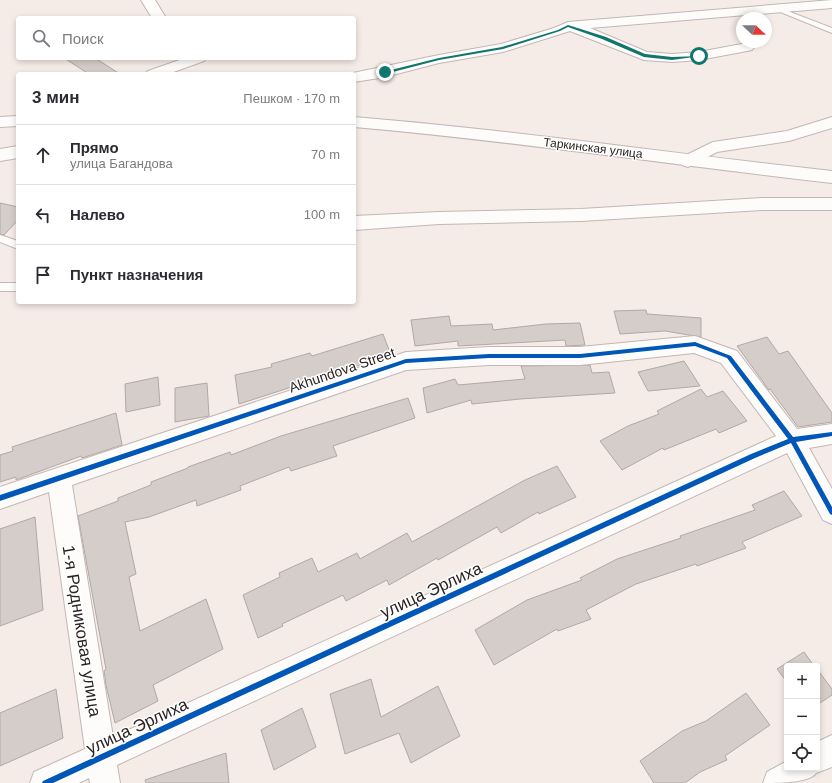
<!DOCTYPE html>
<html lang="ru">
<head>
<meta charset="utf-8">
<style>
  :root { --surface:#fff; --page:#f2f2f3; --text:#2b2b33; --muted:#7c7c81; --line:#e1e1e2 }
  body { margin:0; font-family:Arial,sans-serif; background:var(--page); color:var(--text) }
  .controls { position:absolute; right:12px; bottom:12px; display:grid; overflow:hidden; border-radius:4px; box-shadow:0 2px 6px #0003 }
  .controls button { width:36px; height:36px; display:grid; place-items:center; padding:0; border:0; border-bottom:1px solid var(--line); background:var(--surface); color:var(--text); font:20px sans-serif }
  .compass { position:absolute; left:736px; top:12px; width:36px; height:36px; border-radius:50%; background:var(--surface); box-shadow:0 2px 6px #0003; rotate:112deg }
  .stop { position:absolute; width:12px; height:12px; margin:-9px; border:3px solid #0f766e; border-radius:50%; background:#fff }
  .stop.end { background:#0f766e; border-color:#fff; box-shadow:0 1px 4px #0008 }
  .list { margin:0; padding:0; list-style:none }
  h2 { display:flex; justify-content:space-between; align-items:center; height:52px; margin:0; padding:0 16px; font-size:17px }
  h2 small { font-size:13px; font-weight:400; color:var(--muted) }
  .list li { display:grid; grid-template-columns:26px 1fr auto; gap:12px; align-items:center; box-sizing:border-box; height:60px; padding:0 16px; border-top:1px solid var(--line) }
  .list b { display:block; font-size:15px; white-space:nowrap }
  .list p { margin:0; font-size:13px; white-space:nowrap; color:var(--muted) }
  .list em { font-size:13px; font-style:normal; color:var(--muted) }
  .icon { flex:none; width:22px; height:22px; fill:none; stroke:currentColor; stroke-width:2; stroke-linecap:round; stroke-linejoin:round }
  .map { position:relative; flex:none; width:832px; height:783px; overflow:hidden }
  .search { position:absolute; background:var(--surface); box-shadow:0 2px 6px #0003; left:16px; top:16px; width:340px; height:44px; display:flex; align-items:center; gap:10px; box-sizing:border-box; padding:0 14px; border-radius:4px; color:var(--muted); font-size:15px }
  .panel { position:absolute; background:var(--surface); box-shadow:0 2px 6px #0003; left:16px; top:72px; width:340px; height:232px; border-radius:4px }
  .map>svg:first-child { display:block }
</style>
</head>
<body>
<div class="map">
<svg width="832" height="783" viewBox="0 0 832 783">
  <rect width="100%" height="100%" fill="#f5ebe7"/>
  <!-- building -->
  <path fill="#d5cdc9" stroke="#b1a9a6" d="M64,58H95L120,74H89Z
    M0,203L18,207V220L4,235L0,234Z
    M646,310L647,314L701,318V337L665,331L620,334L614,311Z
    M449,316L451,326L492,324L493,330L546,324L580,323L585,345L566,346L565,340L458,346V341L415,346L411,320Z
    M383,334L391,355L239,404L235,375L272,367L271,364L310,353L312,356Z
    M767,337L779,354L788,351L832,413V422L798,427L770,389L769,390L737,346Z
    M684,361L700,386L648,391L638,372Z
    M590,365L592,373L609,372L615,393L520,399L472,404L471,400L427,413L423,388L455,379L458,385L525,379L521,366Z
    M158,377L160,405L126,412L125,384Z
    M207,383L209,416L175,422V388Z
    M701,389L707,397L723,391L747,421L719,433L716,429L664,450L663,448L622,470L600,441L628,426L659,414L657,411Z
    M408,398L415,418L333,446L337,456L291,471L289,467L240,486L241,490L197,506L196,500L149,517L125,522L136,574L129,577L140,631L206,599L223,649L153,685L158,701L115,723L106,685L104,671L106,669L78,516L118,501V498L151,485V482L188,468V467L230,452L231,455L281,436Z
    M116,413L122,445L82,458L81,456L16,480V477L0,482V455L13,451L12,447Z
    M557,466L576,497L539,514L538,512L501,533L497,527L438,560L437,558L389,585L387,580L346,601L343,595L282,624L283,626L258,638L243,595L280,577L279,573L312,558L318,572L357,553L360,559L407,533L412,542L525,480Z
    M784,491L802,516L742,542L746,548L697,566L696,564L636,584L586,610L591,619L558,631L557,629L494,665L475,630L527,600L582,580L580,578L617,559L681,538L680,536L755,510L752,505Z
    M35,517L43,610L0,626V529Z
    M804,652L814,666H787V682L777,669Z
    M817,669L832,689V695L817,705Z
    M371,679L381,717L438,686L460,736L411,763L399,733L345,754L330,694Z
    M56,689L63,738L0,766V713Z
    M746,693L770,725L725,756L727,760L700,772L685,783H654L640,761L682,731L706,721Z
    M302,708L316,747L274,770L261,730Z
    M226,753L229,783H146L145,780Z"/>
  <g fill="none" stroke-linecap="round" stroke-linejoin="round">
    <!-- service casing -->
    <g stroke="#c0b8b6" stroke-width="2">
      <path id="service" d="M773,7H777L832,28V33L773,9Z
        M0,235L18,241V249L0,242Z
        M0,283H18V291H0Z"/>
    </g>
    <!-- minor casing -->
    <g stroke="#c0b8b6" stroke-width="2">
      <path id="minor" d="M141,0H155L166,18H152Z
        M832,0V8L590,28L647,52L672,54L699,52L747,43L752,44L754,47L752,50L747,51L699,60L672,62L644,60L570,31L503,52L439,63L385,77L354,82V74H348L439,55L501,44L554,28L568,22Z
        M185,58H206L204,61L168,74H145L148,71Z
        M832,117V128L789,141L717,152L688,167L682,165L679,161L682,157L713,142L787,131Z
        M18,146V158L0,161V149Z
        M762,198H832V210H762L581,221L439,224L354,230V216L439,212L581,209Z
        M695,336L737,351L797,429L832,424V444L809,448L832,489V524L823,520L787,453L117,765L120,783H90L89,778L79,783H30L34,772L85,749L49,492L0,509V487L406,352L489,347H580ZM694,353L721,363L776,436L113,737L72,485L406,370L489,365H580Z
        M832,735V767L816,773C810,783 777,783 763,783L767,772L787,761V768H817V742Z"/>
    </g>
    <!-- tertiary casing -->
    <g stroke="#c0b8b6" stroke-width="2">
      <path id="tertiary" d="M18,116V126L0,127V117Z
        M354,117C514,130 673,154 832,171V183C673,165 514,141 354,127Z"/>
    </g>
    <!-- service -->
    <use href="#service" fill="#fefcfb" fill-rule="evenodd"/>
    <!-- minor -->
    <use href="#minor" fill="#fefcfb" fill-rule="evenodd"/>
    <!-- tertiary -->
    <use href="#tertiary" fill="#fefcfb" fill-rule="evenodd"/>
    <!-- cycleway casing -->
    <g stroke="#fff" stroke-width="3">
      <path id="cycleway" d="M695,342L731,356L793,437L832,432V436L796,442L832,507V515L830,514L791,443L755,458L53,783H42L43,781L751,454L788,439L727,358L695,346L580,358H489L406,363L0,501V495L406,359L489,354H580Z"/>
    </g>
    <!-- cycleway -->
    <use href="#cycleway" fill="#0057b8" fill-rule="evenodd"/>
  </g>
  <!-- route -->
  <path fill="#0f766e" d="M568,25L606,37L645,54L672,57L701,56L672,60L644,57L602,39L568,27L560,31L503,49L439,60L385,74L383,72L439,58L502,47L558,30Z"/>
  <g text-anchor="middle" stroke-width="3" stroke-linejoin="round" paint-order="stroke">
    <!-- far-street labels -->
    <g font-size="12" fill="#2a2321" stroke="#fff">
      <text transform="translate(593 148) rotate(7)" y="4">Таркинская улица</text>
    </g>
    <!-- street labels -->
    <g font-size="14" fill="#2a2321" stroke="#fff">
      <text transform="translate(342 370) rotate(-19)" y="5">Akhundova Street</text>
    </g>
    <!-- near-street labels -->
    <g font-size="17" fill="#2a2321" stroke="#fff">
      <text transform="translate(431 590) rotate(-25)" y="6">улица Эрлиха</text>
      <text transform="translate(82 631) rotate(81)" y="6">1-я Родниковая улица</text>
      <text transform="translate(137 726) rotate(-25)" y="6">улица Эрлиха</text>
    </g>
  </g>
</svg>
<div class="controls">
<button>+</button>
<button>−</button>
<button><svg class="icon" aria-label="locate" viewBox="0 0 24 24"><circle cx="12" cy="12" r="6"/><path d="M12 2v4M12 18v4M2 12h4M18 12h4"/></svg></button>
</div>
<svg class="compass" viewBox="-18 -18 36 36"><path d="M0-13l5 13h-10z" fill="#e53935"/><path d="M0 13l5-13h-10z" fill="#7c7c81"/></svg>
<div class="stop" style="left:699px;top:56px"></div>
<div class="stop end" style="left:385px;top:72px"></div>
<div class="search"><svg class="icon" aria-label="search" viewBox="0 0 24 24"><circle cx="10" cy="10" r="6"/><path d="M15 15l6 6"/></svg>Поиск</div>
<section class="panel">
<h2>3 мин<small>Пешком · 170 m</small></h2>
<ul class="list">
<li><svg class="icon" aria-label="ahead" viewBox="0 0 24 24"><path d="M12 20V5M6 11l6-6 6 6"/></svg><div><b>Прямо</b><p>улица Багандова</p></div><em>70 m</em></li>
<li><svg class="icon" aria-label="left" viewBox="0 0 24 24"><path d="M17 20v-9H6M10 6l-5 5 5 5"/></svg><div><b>Налево</b></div><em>100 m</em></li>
<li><svg class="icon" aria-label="arrive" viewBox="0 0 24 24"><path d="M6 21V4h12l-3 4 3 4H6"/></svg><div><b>Пункт назначения</b></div></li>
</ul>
</section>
</div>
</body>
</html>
